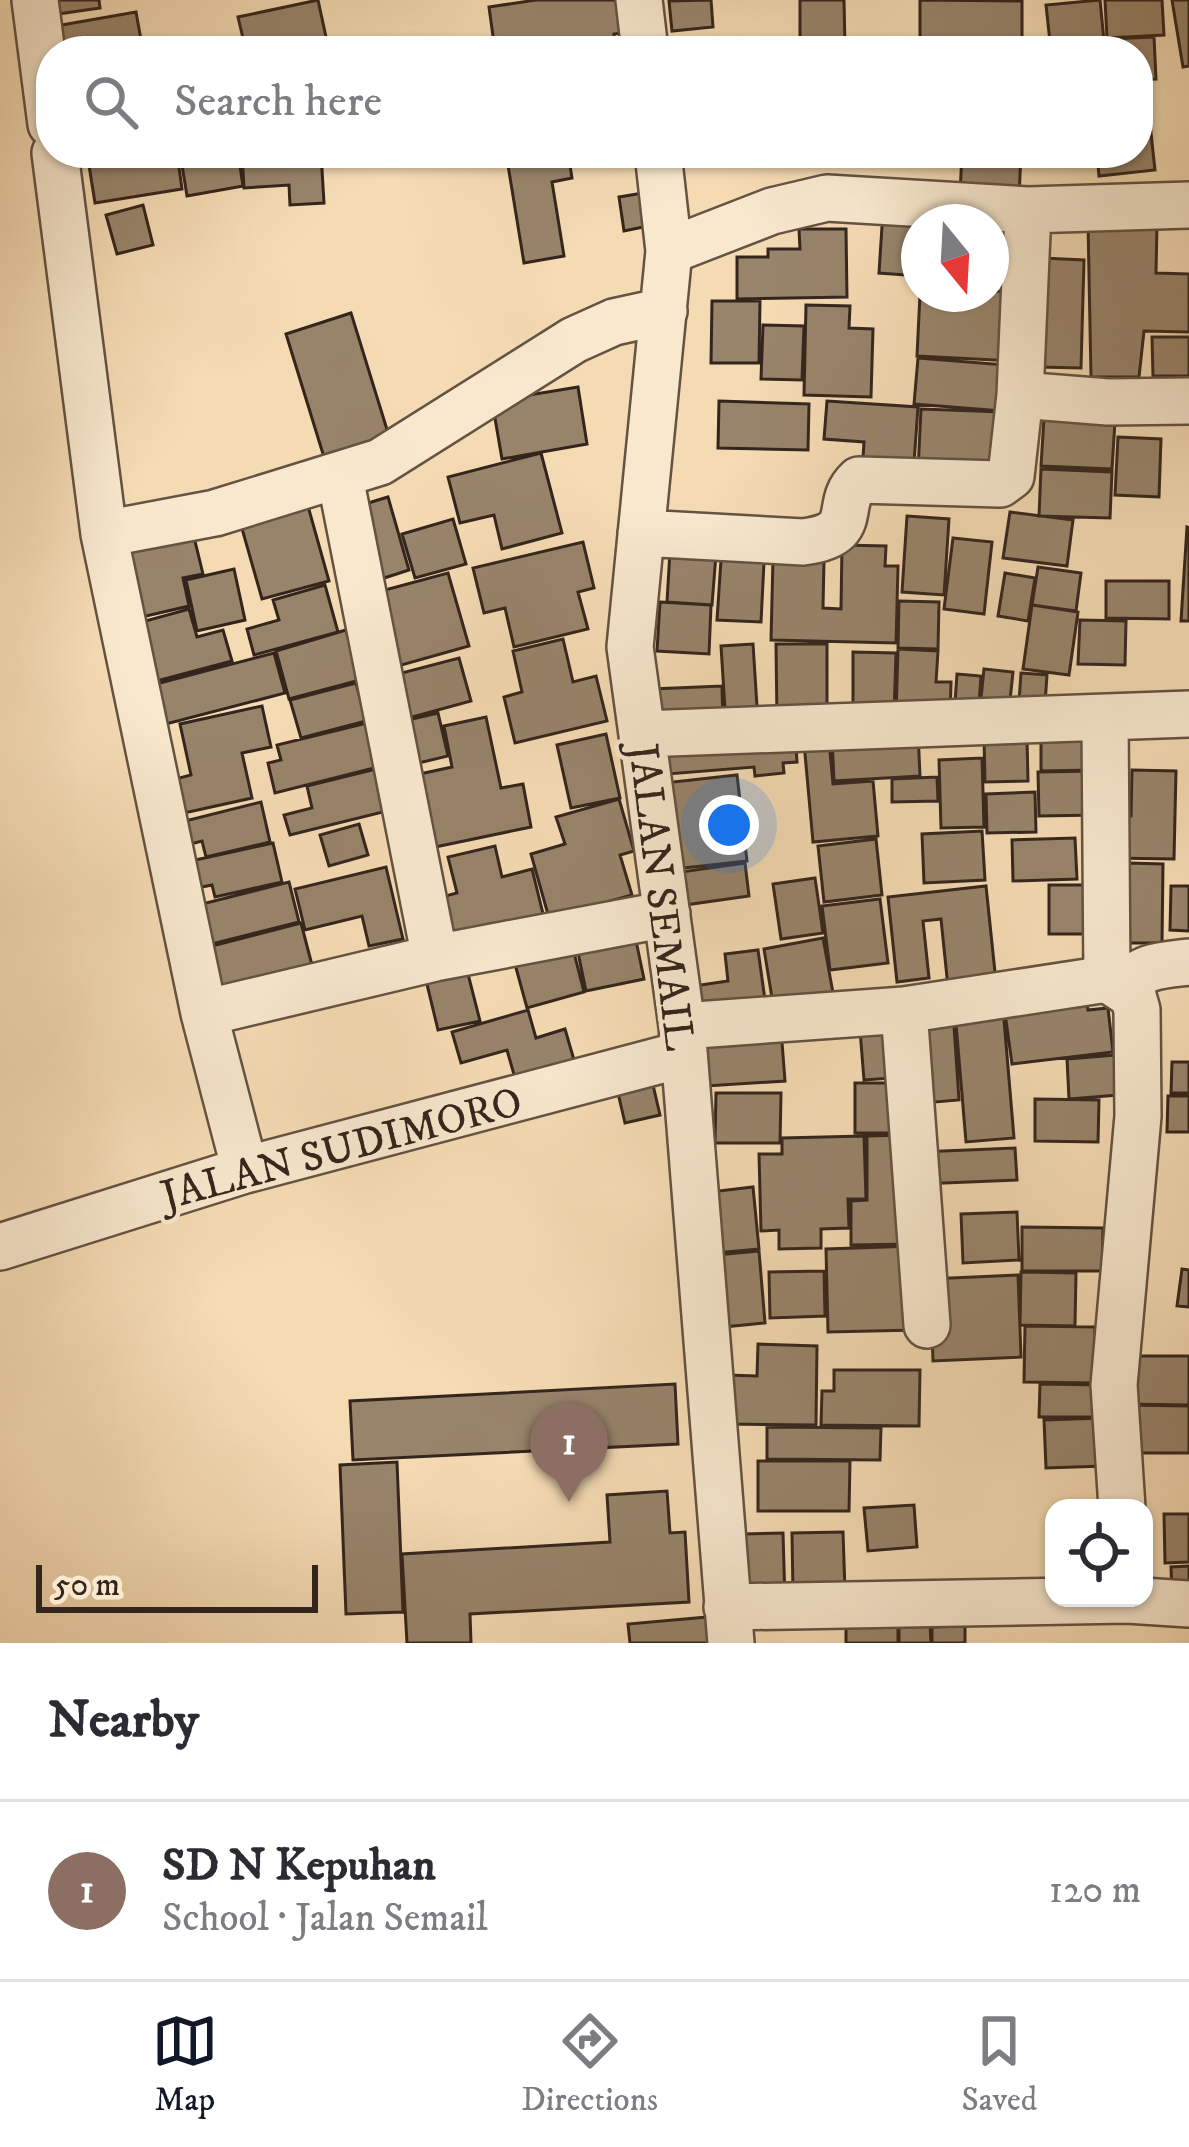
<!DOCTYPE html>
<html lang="en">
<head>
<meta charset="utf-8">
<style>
  :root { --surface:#fff; --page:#f2f2f3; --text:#2b2b33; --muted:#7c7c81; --line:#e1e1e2; --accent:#111827 }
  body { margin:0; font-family:"IM FELL DW Pica",serif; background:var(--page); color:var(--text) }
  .controls { position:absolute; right:36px; bottom:36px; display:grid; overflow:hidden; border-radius:24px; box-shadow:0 3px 9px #0004 }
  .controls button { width:108px; height:108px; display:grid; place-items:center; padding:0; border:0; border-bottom:3px solid var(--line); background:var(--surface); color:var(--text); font:60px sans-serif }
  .compass { position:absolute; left:901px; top:204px; width:108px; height:108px; border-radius:50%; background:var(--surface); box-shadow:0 3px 9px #0004; rotate:162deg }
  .scale { position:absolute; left:36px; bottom:30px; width:282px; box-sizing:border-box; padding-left:12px; border:6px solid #34251c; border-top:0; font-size:33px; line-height:42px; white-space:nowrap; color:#34251c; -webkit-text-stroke:9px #f8e8ce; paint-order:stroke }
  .you { position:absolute; left:729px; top:825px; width:42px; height:42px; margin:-30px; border:9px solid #fff; border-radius:50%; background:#1a73e8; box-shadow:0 0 0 18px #1a73e833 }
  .badge { display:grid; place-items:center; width:78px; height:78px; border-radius:50%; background:var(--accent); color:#fff; font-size:39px; font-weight:700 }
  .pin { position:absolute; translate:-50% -99px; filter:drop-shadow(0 3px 6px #0008) }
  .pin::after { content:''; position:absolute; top:63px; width:42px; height:36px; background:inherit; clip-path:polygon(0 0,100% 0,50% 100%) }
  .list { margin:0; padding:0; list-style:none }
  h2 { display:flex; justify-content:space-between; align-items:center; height:156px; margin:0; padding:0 48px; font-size:51px }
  h2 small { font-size:39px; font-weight:400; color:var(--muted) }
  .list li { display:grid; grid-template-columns:78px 1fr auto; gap:36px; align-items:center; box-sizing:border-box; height:180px; padding:0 48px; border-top:3px solid var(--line) }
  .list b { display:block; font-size:45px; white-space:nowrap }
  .list p { margin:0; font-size:39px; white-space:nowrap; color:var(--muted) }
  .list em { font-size:39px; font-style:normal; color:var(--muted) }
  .icon { flex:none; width:66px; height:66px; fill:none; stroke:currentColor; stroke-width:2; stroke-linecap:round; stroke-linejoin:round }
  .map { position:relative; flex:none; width:1189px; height:1643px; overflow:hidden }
  .search { position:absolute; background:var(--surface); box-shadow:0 3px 9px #0004; left:36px; right:36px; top:36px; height:132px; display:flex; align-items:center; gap:30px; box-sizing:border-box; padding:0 42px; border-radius:48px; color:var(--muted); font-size:45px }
  .sheet { height:336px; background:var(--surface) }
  nav { display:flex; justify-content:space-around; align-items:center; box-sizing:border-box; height:168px; border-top:3px solid var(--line); background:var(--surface); font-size:33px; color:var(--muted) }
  nav a { display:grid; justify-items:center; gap:6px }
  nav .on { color:var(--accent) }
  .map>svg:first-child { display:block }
</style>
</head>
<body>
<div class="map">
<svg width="1189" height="1643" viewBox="0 0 1189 1643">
  <rect width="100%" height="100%" fill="#f5dbb4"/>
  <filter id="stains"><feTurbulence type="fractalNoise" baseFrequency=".00167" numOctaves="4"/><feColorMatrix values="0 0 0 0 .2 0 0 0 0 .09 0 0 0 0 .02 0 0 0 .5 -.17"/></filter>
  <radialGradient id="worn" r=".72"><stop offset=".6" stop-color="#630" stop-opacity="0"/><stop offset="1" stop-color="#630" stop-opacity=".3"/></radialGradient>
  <!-- building -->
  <path fill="#98846b" stroke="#34251c" stroke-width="3" d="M49,0H99L100,8L51,15Z
    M318,0L326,37L268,51H246L238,17Z
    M536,0H626L630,32L614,34L616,51H495L489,7Z
    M711,0L713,27L672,31L669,1Z
    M800,0H844L845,48L800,49Z
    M920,0L1022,1V48L920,49Z
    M1100,0L1105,51H1051L1046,5Z
    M1105,0H1162L1164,35L1107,38Z
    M1172,0H1189V66L1183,67Z
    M136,12L143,51H60L56,26Z
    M1154,37L1156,79L1138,80V51H1110L1109,39Z
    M1147,96L1155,170L1099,176L1097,153H1138V97Z
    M87,153H177L182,189L95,203Z
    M215,153H238L243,186L187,196L181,159Z
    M242,153H321L324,203L290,205L289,185L244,188Z
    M506,153H568L572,178L552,182L564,256L524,263Z
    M900,153H957L956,161L900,158Z
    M962,153H1021L1019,197L960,194Z
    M643,193L648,226L624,231L619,197Z
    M143,205L153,245L117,254L106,215Z
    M883,211L919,222V276L879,273Z
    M1024,219L1019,281L991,279V222Z
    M1088,223L1157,224L1156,273L1189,274V332L1144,331L1139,377H1091Z
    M799,229H846L847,297L737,299V257H768V249H800Z
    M1042,258L1084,260L1081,368L1039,367Z
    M991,291L1016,292L1013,361L917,356L920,294Z
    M712,301H760L759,363H711Z
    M806,305L850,306L849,328L873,329L871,397L804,395Z
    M351,313L393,449L328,470L286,334Z
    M763,325L804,326L802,380L761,379Z
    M1152,337H1189V376H1153Z
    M918,358L1019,366L1015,412L914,404Z
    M578,387L587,444L502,459L492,401Z
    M719,401L809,404L808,450L718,448Z
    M827,401L918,407L913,477L862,473L864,442L824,439Z
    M921,409L1002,412L999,475L918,471Z
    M1044,418L1115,421L1112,469L1041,466Z
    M1118,437L1161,439L1159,497L1115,495Z
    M541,453L562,533L502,549L494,515L460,523L448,477Z
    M1041,469L1112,472L1110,518L1039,516Z
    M388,497L409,570L378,580L355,507Z
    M306,499L329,581L262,599L239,518Z
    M1010,512L1073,520L1067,566L1003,558Z
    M907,516L949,519L944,595L902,592Z
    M453,519L466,564L415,578L402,534Z
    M1187,527L1189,528V621H1181Z
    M192,529L203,574L183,578L189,606L142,617L124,545Z
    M953,538L992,542L984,614L944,609Z
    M583,542L594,588L578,592L588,629L514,647L505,608L484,613L473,568Z
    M842,545L886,546L885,566H898L896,643L771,640L773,559L824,560L823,608L841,609Z
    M670,551L716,554L712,605L667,602Z
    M721,560L764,562L761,622L717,620Z
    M1038,567L1081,573L1076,611L1032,605Z
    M234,569L245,620L197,631L186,580Z
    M448,573L469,646L391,668L370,594Z
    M1005,573L1035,578L1028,621L998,616Z
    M1106,581H1169V619L1106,618Z
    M325,585L338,632L254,655L247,629L279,620L273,600Z
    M899,601L939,602L938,649L898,648Z
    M660,602L711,605L709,654L657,651Z
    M1032,605L1078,612L1069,675L1023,669Z
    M189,609L197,637L223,630L232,661L153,682L138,623Z
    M1080,620L1126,621L1125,665L1078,664Z
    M346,630L360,680L289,699L276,651Z
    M563,639L573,682L596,676L607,721L515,743L504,697L522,692L513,651Z
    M753,644L758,722L726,725L721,646Z
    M776,644H827V720H777Z
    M898,649L938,651L936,682H951L950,717L896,715Z
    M853,652L896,653L894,716L853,715Z
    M274,653L285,693L166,724L156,684Z
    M459,658L471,701L405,719L394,675Z
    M984,669L1013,672L1008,719L979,717Z
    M1021,673L1047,675L1044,718L1018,716Z
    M957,674L981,676L978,718L954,717Z
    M356,683L366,721L301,738L290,700Z
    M722,686L723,725L654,729L652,689Z
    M262,706L271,747L242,753L252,798L175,815L168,781L191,775L180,724Z
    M438,713L448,756L406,766L395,723Z
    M486,717L501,788L523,784L531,827L421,850L406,777L452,767L444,726Z
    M367,723L378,767L275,793L268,763L281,760L277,745Z
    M795,731L797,762L783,763L784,773L755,776L754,767L668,774L665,741Z
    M918,732L920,776L834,781L832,737Z
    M606,734L620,798L571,808L557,745Z
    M1094,737V770L1041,771V738Z
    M984,738H1027L1028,781L985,782Z
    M829,741L833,784L873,781L878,836L813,842L804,743Z
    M982,758L984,827L941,828L939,760Z
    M380,768L391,810L290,835L284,815L312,808L307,786Z
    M1132,770L1176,771L1174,859L1112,858L1113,816H1131Z
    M1097,771V815L1039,816L1038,772Z
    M737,775L747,861L674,869L664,783Z
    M937,777L938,801L892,802V779Z
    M1035,792L1036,832L987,833L986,794Z
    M619,799L634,851L620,855L632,895L549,918L531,854L565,844L556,817Z
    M261,802L270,842L206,857L202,841L187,845L181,822Z
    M359,824L368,855L329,866L320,835Z
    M982,831L985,880L924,883L922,834Z
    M1075,838L1077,879L1013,881L1012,840Z
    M876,839L882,895L824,902L818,846Z
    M273,843L282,882L215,897L212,885L197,888L191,861Z
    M495,846L502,877L532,869L545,922L446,946L434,899L457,893L448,857Z
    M745,863L749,896L685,905L681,872Z
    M1128,863L1163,864L1162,943H1128Z
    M386,867L403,939L369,946L362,916L305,930L295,889Z
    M815,878L823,933L781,939L773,884Z
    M289,882L299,922L212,944L202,904Z
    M1049,885H1086L1087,934H1049Z
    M986,886L996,982L948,987L941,919L923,921L929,978L897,982L888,897Z
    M1171,886H1189V931L1170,930Z
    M880,899L888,963L830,970L822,906Z
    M301,923L312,965L218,989L208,947Z
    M634,931L644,979L586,991L576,943Z
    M823,938L833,993L773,1004L764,949Z
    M571,941L584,992L527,1008L513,957Z
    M758,950L766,1007L699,1015L694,986L728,981L725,954Z
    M466,966L480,1021L438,1030L425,976Z
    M1086,996L1088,1010L1108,1008L1113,1052L1012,1064L1004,1006Z
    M1003,1008L1014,1138L966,1142L955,1012Z
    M528,1010L536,1038L565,1029L574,1060L515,1078L507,1050L461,1063L452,1032Z
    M953,1012L959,1100L912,1104L906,1016Z
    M903,1027L906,1077L864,1080L860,1030Z
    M781,1029L785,1081L707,1086L703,1034Z
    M1128,1054L1131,1094L1069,1099L1067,1059Z
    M1172,1062H1189V1093H1171Z
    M855,1083H902V1133H855Z
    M653,1085L660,1115L625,1123L618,1093Z
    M716,1093H781L780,1143H715Z
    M1168,1096H1189V1132H1167Z
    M1035,1099L1099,1100L1098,1142L1035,1141Z
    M908,1135L909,1244L851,1245V1201L867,1200V1136Z
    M864,1136L866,1199H848L849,1228L821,1229V1248L779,1249V1230L761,1231L759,1154H782V1138Z
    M1015,1148L1017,1180L921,1184L920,1152Z
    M753,1187L759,1249L715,1253L710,1192Z
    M1017,1212L1019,1260L963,1263L961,1214Z
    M1022,1227L1103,1228L1102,1271H1022Z
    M915,1246L917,1330L828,1332L826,1249Z
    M759,1251L765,1323L723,1327L716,1255Z
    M1182,1269L1189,1270V1307L1177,1306Z
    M824,1271L825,1316L770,1318L769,1272Z
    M1021,1272L1076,1273L1075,1326L1020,1325Z
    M1018,1275L1021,1357L933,1361L930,1279Z
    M1025,1326L1095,1327V1383L1024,1382Z
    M758,1344L817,1346L816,1425L726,1424L727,1375L757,1376Z
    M1121,1356H1189V1405L1120,1404Z
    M834,1370H920L919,1426L821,1425L822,1391H834Z
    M675,1384L678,1444L353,1460L350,1401Z
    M1040,1384L1103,1385L1101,1417H1039Z
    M1124,1405L1189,1406V1453H1124Z
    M1103,1418L1104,1466L1046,1468L1044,1420Z
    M767,1427L881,1428L880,1460L767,1459Z
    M758,1461H850L849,1511H758Z
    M397,1462L403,1612L346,1614L340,1465Z
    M667,1491L670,1533L685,1532L689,1602L470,1614L471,1643H407L402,1554L610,1542L607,1495Z
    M914,1505L917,1547L868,1551L864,1508Z
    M1164,1514H1189V1562L1165,1563Z
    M843,1532L845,1591L793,1593L792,1533Z
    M783,1533L785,1601L745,1602L744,1534Z
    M1189,1566V1592L1172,1593L1171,1567Z
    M708,1617L710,1643H630L628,1624Z
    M898,1620V1643H846V1621Z
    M930,1625L931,1643H899V1626Z
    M965,1626V1643H932V1627Z"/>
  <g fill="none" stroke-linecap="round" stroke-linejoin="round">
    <!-- street casing -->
    <g stroke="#645242" stroke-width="50">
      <path id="street" d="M35,0L51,124
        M639,0L645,51
        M55,153L104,534L204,1013L245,1170
        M658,153L669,251L630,647L682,1026L731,1643
        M1028,210L1020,395L1108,402L1189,401
        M669,251L772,211L827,198L1028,210L1189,205
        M340,477L435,958
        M641,533L803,542C864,534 832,505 859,480L1000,484L1011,476L1020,395
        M104,534L215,513L380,462L574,340L614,322L664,311
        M1105,720L1107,979
        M642,734L1189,714
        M1124,988C1140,965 1163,965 1189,962
        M904,1010L927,1325
        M204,1013L435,958L667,914
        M682,1026L904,1010L1107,979L1133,996L1137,1010L1138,1116L1114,1385L1122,1508
        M0,1247L245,1170L684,1054
        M727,1607L1127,1600L1189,1604"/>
    </g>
    <!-- street -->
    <use href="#street" stroke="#f8e8ce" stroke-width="45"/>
  </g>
  <g text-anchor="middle" stroke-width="9" stroke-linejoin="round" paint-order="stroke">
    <!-- street labels -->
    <g font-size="42" fill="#34251c" stroke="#f8e8ce">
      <text transform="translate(663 897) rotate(83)" y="15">JALAN SEMAIL</text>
      <text transform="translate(341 1147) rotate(-15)" y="15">JALAN SUDIMORO</text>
    </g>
  </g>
  <rect width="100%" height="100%" filter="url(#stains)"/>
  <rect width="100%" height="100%" fill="url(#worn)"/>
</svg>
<div class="controls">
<button><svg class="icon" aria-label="locate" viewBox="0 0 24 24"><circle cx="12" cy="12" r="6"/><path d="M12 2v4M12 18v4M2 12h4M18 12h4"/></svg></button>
</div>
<svg class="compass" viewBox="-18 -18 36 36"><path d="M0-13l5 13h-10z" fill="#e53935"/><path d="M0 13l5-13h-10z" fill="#7c7c81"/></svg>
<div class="scale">50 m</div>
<div class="you"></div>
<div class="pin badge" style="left:569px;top:1502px;background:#8d6e63">1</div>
<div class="search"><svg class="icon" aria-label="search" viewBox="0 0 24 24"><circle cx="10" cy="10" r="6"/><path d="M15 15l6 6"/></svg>Search here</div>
</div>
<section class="sheet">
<h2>Nearby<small></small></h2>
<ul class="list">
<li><span class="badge" style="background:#8d6e63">1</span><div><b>SD N Kepuhan</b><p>School · Jalan Semail</p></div><em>120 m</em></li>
</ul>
</section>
<nav>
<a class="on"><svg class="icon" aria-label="map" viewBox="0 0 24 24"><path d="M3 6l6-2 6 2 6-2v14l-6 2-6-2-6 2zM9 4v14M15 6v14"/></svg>Map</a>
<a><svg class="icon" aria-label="directions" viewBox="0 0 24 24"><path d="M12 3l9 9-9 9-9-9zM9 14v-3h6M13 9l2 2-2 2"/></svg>Directions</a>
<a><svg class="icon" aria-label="saved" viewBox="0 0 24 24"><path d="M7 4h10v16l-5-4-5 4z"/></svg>Saved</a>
</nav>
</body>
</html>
